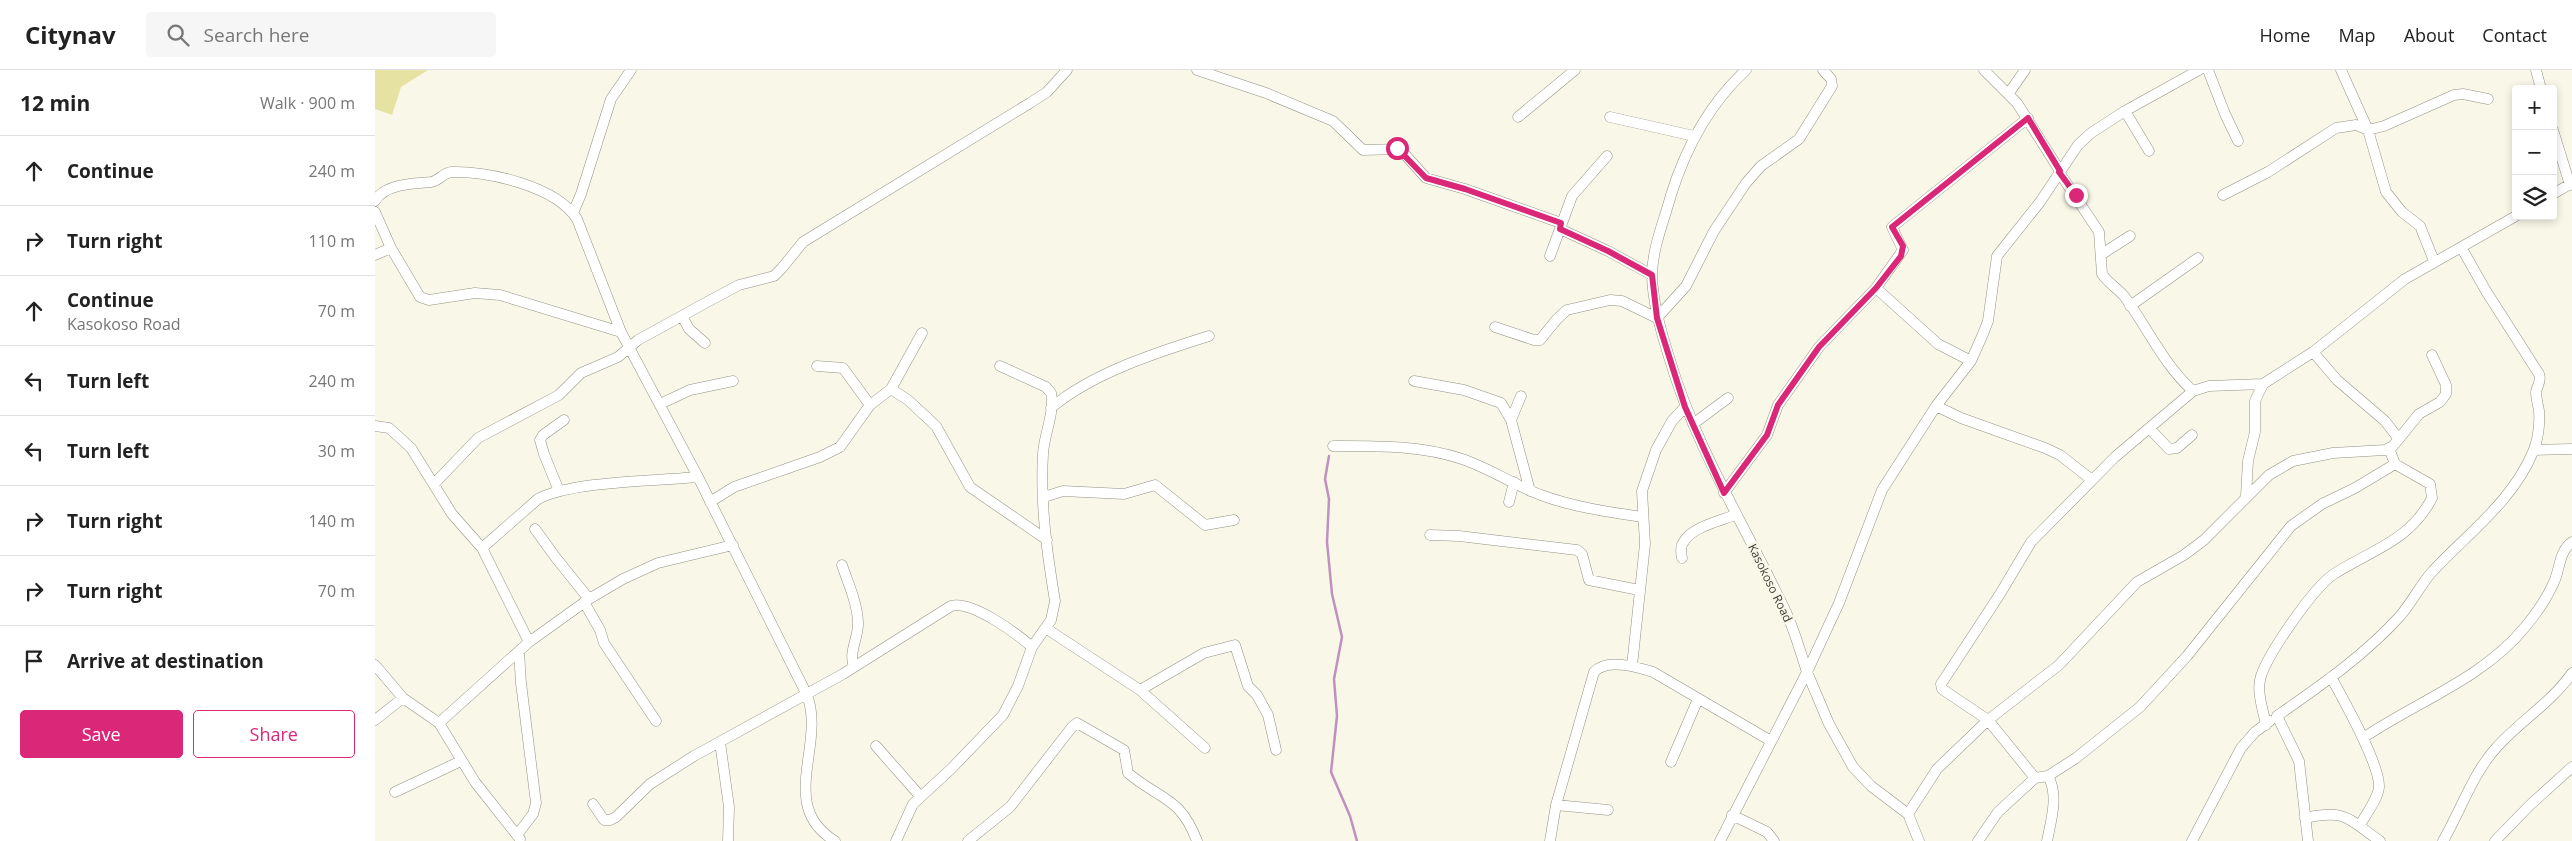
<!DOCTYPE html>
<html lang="en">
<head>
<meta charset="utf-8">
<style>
  :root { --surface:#fff; --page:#f6f6f6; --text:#222; --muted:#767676; --line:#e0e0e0; --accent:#db2777 }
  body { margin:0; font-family:"Open Sans",sans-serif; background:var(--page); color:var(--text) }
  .controls { position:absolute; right:15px; top:15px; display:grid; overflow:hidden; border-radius:5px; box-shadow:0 2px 8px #0003 }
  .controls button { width:45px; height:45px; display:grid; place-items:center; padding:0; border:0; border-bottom:1px solid var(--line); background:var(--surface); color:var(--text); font:25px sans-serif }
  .stop { position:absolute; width:15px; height:15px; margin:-11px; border:4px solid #db2777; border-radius:50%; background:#fff }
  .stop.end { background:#db2777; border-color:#fff; box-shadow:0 1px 5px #0008 }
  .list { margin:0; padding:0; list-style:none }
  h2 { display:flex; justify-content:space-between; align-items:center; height:65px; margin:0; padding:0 20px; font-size:21px }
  h2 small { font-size:16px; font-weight:400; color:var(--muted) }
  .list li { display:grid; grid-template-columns:32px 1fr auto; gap:15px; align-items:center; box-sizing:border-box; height:70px; padding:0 20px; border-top:1px solid var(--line) }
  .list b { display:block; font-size:19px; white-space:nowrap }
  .list p { margin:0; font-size:16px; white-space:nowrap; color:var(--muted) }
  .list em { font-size:16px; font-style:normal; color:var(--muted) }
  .actions { display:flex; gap:10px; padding:15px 20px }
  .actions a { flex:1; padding:11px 0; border:1px solid var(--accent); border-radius:5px; text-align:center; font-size:18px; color:var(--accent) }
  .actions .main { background:var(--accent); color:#fff }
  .icon { flex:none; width:28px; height:28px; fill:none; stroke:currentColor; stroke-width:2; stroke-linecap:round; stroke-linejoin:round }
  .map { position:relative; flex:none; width:2197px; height:771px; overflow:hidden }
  header { display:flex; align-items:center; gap:30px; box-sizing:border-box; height:70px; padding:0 25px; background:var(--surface); border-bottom:1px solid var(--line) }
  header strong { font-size:24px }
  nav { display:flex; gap:28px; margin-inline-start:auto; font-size:18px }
  .search { width:350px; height:45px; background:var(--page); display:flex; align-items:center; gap:12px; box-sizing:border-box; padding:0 18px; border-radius:5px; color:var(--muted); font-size:19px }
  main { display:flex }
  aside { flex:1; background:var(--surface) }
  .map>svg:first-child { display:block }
</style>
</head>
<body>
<header>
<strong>Citynav</strong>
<div class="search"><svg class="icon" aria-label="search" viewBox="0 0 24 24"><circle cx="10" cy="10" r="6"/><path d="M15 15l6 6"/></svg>Search here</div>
<nav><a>Home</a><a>Map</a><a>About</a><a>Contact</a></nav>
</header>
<main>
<aside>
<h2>12 min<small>Walk · 900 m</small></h2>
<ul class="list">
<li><svg class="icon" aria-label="ahead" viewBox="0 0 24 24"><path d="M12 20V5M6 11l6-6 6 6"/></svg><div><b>Continue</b></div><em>240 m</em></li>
<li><svg class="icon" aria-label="right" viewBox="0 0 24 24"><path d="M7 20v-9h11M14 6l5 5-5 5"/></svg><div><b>Turn right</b></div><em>110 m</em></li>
<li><svg class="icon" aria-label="ahead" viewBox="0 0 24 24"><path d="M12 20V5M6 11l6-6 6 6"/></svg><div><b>Continue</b><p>Kasokoso Road</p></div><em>70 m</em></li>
<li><svg class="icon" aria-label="left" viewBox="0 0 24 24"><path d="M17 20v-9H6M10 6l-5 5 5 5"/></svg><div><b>Turn left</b></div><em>240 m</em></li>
<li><svg class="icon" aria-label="left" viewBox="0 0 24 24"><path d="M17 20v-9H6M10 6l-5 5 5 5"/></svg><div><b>Turn left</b></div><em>30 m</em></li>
<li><svg class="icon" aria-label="right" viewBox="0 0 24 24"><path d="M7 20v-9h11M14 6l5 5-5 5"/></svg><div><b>Turn right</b></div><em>140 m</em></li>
<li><svg class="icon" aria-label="right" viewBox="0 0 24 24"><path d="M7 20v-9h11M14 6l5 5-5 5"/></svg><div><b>Turn right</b></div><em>70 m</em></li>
<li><svg class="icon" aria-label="arrive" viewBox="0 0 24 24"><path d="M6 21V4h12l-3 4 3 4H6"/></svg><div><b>Arrive at destination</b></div></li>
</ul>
<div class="actions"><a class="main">Save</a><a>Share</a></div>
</aside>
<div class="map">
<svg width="2197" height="771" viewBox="0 0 2197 771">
  <rect width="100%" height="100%" fill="#f9f8e8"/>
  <!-- green -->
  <path fill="#e6e2a2" d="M0,0H53L26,17L17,45L0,39Z"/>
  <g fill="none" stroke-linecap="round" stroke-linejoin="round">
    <!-- stream -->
    <path stroke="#c090be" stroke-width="2.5" d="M954,386L950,409L954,429L952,472L957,524L967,567L959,609L962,646L956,702L975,746L982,771"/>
    <!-- minor casing -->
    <g stroke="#929283" stroke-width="11">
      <path id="minor" d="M822,0L891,23L958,51L988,80L1025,79L1051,108L1090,119L1186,153
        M1609,0L1642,33L1685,101
        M1833,0L1850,44L1863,71
        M1966,0L1993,60L2011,122L2027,142L2045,156L2059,191
        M2161,0L2166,19
        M1634,23L1650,0
        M1750,41L1774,81
        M1143,47L1200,0
        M1235,47L1319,66
        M2178,60L2195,115
        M1684,102L1724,162L1727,204C1733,213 1742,218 1749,226C1773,258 1788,294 1818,321L1834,316L1888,314
        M2178,124L2197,113
        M1848,125L1893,102L1961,58L1981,55L1993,60L2009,56L2079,25L2088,24L2113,29
        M0,131C9,114 40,113 56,112C64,111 68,103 76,102C113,101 181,116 202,149L246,262
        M0,142L16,178L45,227L54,230L100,223L125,225L246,262L323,407L432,625C451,675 402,736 460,771
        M198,143L206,124L236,29L256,0
        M1185,159L1233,181L1277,205
        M1727,184L1755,166
        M0,185L16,178
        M1175,186L1197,126L1232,86
        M1755,236L1823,188
        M307,246L314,259L330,273
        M1120,257L1159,270H1165L1182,249L1192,240L1235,230L1247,231L1282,248L1311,216L1339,161L1371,113L1386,96L1424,69L1457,16L1456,9L1448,0
        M1938,282L1962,310L2010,351L2023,368
        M1596,291L1563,274L1501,218L1528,180L1517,157L1653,48
        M442,296L468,298L495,335
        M1039,311L1089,320L1126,333L1136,350L1155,421
        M516,319L533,330L561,356L595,417L672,470
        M285,334L315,320L358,311
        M1561,336L1586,348L1670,378L1685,385L1717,410
        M676,338C717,303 783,282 834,266
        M1136,350L1146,326
        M1318,354L1353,328
        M0,356L14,358L36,378L77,444L107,478L154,572
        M1774,358L1794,379L1802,378L1817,365
        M958,376C1001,376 1045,375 1087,389C1114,398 1139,415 1166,425C1198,437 1233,442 1267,447
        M2159,380L2197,379
        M59,414L103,368L184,325L206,303L243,287L263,270L334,231L364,215L399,206L407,198L428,172L655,33L672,22L692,0
        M184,421L169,384L165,370L168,365L189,350
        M1349,423L1392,365L1403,335L1444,277L1501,218
        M1871,426L1873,391L1880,362V331L1888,314L1938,282L2030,209L2141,146
        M669,427L688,421L749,424L780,415L830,455L859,450
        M335,432L359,417L445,387L465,377L495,335L516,319L547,263
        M1134,432L1139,412
        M160,459L181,488L214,529
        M1055,465L1084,466L1202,480L1207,484L1214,510L1264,520
        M107,478L163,429C197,411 282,411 323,407
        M1307,488C1306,483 1305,477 1308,473C1316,457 1345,451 1360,445
        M467,495C473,513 482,532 483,552C484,568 473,581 479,597
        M209,532L225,560L229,573L281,651
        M672,559L765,620L830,678
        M0,595L28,628L64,653L154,572L214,529L248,509L283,493L358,475
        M1257,596L1270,474L1267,421L1281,380L1297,351L1310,337
        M1956,607C1968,629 2005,694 2004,717C2003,729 1991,744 1985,755
        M765,620L829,583L860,575L873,616L882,625L893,645L901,680
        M0,650L28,628
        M64,653L100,712L145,769
        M1891,655C1888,639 1881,621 1886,606C1894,582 1939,517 1959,504C1996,480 2035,471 2057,428L2055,414L2020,394L2014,378
        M1988,668C2041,632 2109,608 2150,557C2161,544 2172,528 2179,512C2185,499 2184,481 2197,472
        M345,672L354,737L353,771
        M501,676L545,726
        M1296,692L1323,629
        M1660,708L1613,650L1567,619L1566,614L1625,524L1656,472L1740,387L1818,321
        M20,722L86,691
        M218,734L229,750H235L241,747L275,714L319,686L468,604L576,536C597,530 642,564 657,577
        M1181,735L1233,740
        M1533,744L1562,699L1613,650L1684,595L1762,512L1809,485L1829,470L1894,405L1918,391L1958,383L2010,380L2018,376L2044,344L2065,332L2071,324V315L2057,285
        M1357,745L1392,762L1399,771
        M1930,748C1972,739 1973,749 2005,771
        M142,765L158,744L161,733L146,613L144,582
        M521,771L538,734L576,699L628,645L643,616L657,577L676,550L680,531C672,483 665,433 668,384C669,364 680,343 676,323L671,317L625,296
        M593,771L635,737L697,657L702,653L749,680L753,703C785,730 805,726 822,771
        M1175,771L1181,735L1219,602C1232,588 1262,597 1278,602L1396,671
        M1345,771L1432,602C1425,581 1419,558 1409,538C1369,454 1320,376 1294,287C1286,261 1278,234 1277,206C1277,179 1289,151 1296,125C1311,77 1334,34 1371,0
        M1544,771L1533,744L1496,716L1478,697L1454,654L1432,602L1464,533L1507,420L1561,336L1596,291L1608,264L1613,251L1622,186L1665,132L1703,75L1716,63L1750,41L1824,0
        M1603,771L1623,742L1660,708L1673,706L1701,688L1765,637L1812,586L1916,456L1947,434L1980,418L2020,394
        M1672,771C1676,751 1684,725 1673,706
        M1817,771L1866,678L1880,662L1895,651
        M1933,771L1924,691L1902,646C1945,616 1990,585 2025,546C2037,532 2045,516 2056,503C2092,464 2137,432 2158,382C2163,369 2165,354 2164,341C2163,334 2161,328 2161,322C2162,315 2167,311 2164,304L2111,221L2086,177
        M2068,771C2086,740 2097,705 2121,678C2145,651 2176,633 2197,603
        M2120,771L2155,735L2197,697"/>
    </g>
    <!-- minor -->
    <use href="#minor" stroke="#fff" stroke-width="10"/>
  </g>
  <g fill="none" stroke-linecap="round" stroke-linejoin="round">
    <!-- route -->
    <path stroke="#db2777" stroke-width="6" d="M1022,78L1051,108L1090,119L1186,153L1185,159L1233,181L1277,205L1282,248L1310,337L1349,423L1392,365L1403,335L1444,277L1501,218L1526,186L1528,176L1517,157L1653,48L1685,101L1684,102L1701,125"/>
  </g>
  <g text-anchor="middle" stroke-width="5" stroke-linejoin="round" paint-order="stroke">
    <!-- street labels -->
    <g font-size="12" fill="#3c3c36" stroke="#f9f8e8">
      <text transform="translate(1395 513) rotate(64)" y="4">Kasokoso Road</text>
    </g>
  </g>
</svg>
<div class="controls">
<button>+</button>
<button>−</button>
<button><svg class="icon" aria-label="layers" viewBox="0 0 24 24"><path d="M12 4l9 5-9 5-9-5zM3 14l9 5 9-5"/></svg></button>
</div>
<div class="stop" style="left:1022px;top:78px"></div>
<div class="stop end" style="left:1701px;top:125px"></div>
</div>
</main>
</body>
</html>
